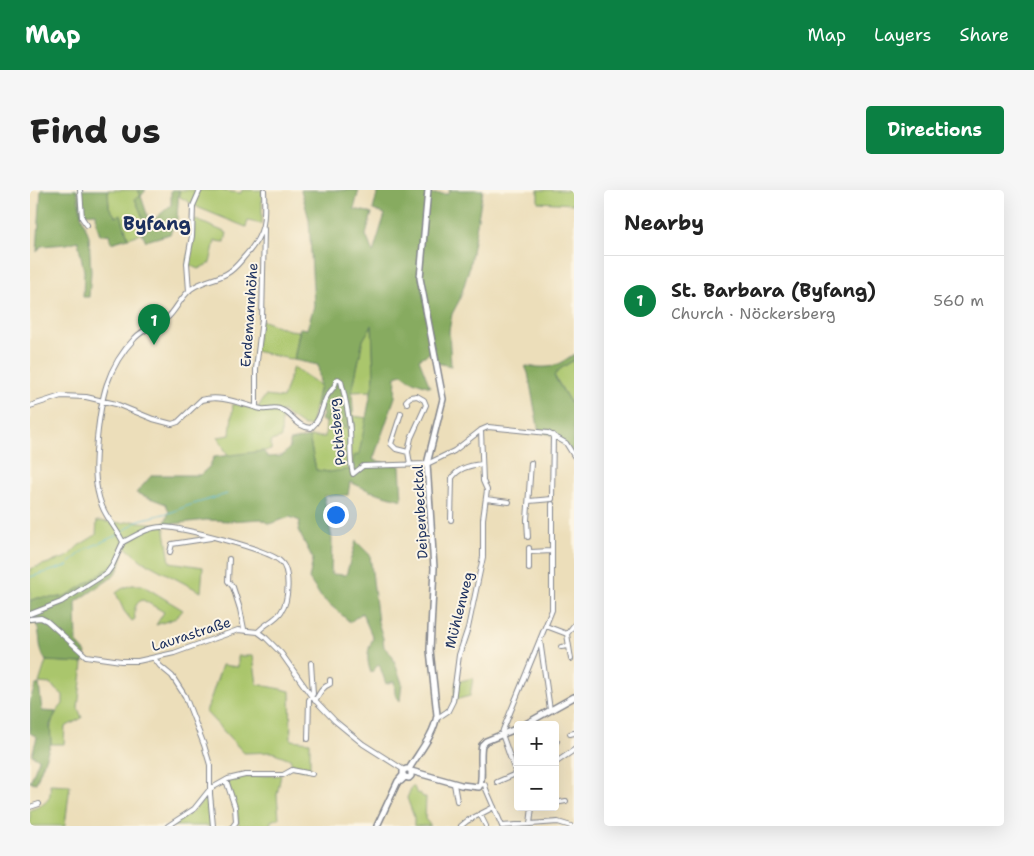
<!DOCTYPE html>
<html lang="en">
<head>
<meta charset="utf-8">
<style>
  :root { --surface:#fff; --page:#f6f6f6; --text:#222; --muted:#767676; --line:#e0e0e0; --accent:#0b8043 }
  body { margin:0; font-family:"Shantell Sans",sans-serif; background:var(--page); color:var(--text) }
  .controls { position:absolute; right:15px; bottom:15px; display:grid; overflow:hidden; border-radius:5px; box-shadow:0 5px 20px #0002 }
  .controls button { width:45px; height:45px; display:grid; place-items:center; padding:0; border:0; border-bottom:1px solid var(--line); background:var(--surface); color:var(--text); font:25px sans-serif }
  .you { position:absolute; left:305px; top:324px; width:18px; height:18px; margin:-12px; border:4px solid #fff; border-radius:50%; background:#1a73e8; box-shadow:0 0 0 8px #1a73e833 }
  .badge { display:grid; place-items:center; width:32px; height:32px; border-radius:50%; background:var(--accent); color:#fff; font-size:16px; font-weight:700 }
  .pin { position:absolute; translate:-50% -41px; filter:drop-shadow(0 1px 2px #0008) }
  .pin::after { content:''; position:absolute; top:26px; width:18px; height:15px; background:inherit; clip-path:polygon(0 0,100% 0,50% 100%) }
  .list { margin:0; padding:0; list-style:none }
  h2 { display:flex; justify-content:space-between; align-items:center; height:65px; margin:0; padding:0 20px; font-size:21px }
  h2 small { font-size:16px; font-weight:400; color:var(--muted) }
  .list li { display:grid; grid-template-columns:32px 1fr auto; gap:15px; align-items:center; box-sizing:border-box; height:90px; padding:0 20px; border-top:1px solid var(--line) }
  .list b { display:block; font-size:19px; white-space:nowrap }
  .list p { margin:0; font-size:16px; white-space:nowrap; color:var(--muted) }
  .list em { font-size:16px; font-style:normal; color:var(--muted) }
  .map { position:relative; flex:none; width:544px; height:636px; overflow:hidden; border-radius:5px }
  header { display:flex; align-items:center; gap:30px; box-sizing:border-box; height:70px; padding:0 25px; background:var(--accent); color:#fff }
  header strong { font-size:24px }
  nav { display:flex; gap:28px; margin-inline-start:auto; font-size:18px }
  .intro { display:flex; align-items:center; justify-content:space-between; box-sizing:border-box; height:120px; padding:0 30px }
  h1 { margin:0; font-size:35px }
  .button { padding:12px 22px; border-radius:5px; background:var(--accent); color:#fff; font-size:18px; font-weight:700 }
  main { display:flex; gap:30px; padding:0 30px }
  aside { flex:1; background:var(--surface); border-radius:5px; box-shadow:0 5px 20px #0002 }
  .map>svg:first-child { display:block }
</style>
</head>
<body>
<header>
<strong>Map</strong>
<nav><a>Map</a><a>Layers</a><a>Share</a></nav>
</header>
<div class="intro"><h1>Find us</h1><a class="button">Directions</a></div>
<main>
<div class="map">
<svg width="544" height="636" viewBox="0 0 544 636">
  <rect width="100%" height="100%" fill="#fcf5e5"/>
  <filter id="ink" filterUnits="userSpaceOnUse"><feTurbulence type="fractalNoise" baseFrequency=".02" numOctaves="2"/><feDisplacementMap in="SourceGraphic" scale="10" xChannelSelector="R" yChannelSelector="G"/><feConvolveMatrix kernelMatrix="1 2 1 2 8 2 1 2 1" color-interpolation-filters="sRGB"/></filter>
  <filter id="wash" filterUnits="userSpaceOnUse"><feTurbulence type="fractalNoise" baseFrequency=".0096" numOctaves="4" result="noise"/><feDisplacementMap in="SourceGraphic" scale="20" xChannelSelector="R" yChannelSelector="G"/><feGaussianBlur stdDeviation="1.12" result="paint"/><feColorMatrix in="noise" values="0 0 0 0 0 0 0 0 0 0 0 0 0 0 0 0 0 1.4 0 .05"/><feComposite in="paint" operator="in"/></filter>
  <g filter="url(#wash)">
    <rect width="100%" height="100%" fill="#ecdeba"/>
    <!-- green -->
    <path fill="#aac66c" stroke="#627a65" d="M78,0H108L111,6L105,9L117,37L112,43L98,48L91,25L86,27L79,17Z
      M149,0H193V1L211,3L212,0H232V34L218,31L216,37L169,18L150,7Z
      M508,0H544V14L508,12Z
      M164,29L197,43L195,52L185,51L180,73L168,79L157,74L164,45Z
      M231,130L259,140L269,141L264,170L225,161Z
      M342,134L344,187L342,201L322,202L333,150Z
      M544,170V219L524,185L530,179Z
      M263,177L290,195L281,236H274L252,221L251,248L241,251V260L198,266L188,247L200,245L203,214L227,219L235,206L253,208Z
      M309,223L314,238L324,236L323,226L337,228L329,264L321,280L299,282L286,280L279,247H295L296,233L300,224Z
      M67,331L92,333L101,331L134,335L140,372L173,377L171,402L112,371L95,357L89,379L81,376C71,384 42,406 31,407C20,409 10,405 0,411V379L37,367L48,356L66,345Z
      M102,395H112L153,420L146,428L126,435L134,422L113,410C104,412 104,422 105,429L102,431L94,421L86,403L93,398Z
      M208,466H223L227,494L260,501L261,550L280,552V581L263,577L260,569L242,562L214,563L176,522L192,475L208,477Z
      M16,471L53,473L48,518L52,528L35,537L34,554H21C20,535 20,529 33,514V505L20,494L9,493Z
      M443,488L440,506L424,510L426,492Z
      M251,585L247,605L249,628L241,631L240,636H209L206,617L197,590L207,587Z
      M20,594L40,595L35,636H0V620C15,614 22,612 20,594Z
      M382,596L384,597L387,604L390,603L393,607H396L395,629L401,636H384V627L377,608Z
      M179,604L182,636H142L165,619Z"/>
    <!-- forest -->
    <path fill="#87ab60" stroke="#516d5f" d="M11,0H47L51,25L59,46L61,82L59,107H53L54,81L48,51L37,54L11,56L7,62Z
      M49,0H78L79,17L86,27L91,24L98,48L81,53L79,44L70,45L67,35L66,23L52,24Z
      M108,0H116L111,6L120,33L141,15V0H149L147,28L140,44L116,51L112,43L117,37L105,9L111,6Z
      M271,0H329L324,19L342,23L336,45L343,63L355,24L343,20L348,0H397L398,4H418L419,0H453L439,79L430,109L422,124L419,141L421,176L407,173L389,83L403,161L389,169L400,197L380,190L372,184L366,186L365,207L343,270L370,276L372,310L340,301L320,292L318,305L294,306L302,349L301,384L316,385L326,351L340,365L348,432L353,448L354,457L362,465L372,493L370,511L365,504L364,491L356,494L349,474L341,483C336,469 337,461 343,448L332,423L320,432L291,407L279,389L283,369L268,340L270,331L260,327L239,334L231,329L200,331L176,330L134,335L139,322L136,314L106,303L122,285H170L179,277L184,267L233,261L238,267L252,266L260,257V251L279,247L286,280L299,282L322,279L324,266L329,264L344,187L342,135L333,150L322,202L324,236L314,238L308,223L300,224L296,233L291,230L293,224L286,215L290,195L288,175L264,170L270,138L277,139L284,116L279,29Z
      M544,164V170L530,179L524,186L544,219V265C537,253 523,243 509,242L498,183L495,176C521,178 522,179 544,164Z
      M81,376L89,379L81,388L46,412L47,453L56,463L53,473L16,471C7,458 12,447 6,433L0,435V411C10,405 20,409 31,407C40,406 72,383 81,376Z
      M9,494L12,521L26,522L20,535L21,553L6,593L0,592L9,569L2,565L7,547L0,543V509L6,495Z"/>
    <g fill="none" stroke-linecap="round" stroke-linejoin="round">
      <!-- stream -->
      <path stroke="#53b6d2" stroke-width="1" d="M91,343L109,330L142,322L157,316L197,304
        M0,387L37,376L46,367L56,359L87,345"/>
    </g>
  </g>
  <g filter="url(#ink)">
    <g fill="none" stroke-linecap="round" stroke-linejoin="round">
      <!-- minor casing -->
      <g stroke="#84868c" stroke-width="6">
        <path id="minor" d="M50,0L52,28L57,35
          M159,101L157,73L162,46L163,16L170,0
          M377,213L376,211L380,207L387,206L394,210L396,215L381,248L378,262L380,274
          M0,216L31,206L56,207L86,214L123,229L142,234L148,232L171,210C193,204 212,215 232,219C239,220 245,216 252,220C263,225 268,238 281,238C291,229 291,219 296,208C299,201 305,199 306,191L308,189L311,191C315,207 319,224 320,241C321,255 319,270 323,284L333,276L397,274L424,261L451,240L458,237L518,243L536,253L544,266
          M226,216V179L232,129L234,39
          M371,223L361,254L366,259L378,262
          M456,309L479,312
          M499,311L522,309L523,245
          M421,330L422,288C428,278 441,275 452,274
          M498,347L497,330L501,273
          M93,352C87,339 77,329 72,316C63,293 65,272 67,249C71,209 76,178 105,148C114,138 126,136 137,128C145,122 150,108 161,99C171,91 184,90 196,84C204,80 209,73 215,66C236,43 235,30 234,0
          M93,352C105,346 118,337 132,337C151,337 237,359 250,371C261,380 259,411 251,422C246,430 234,434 228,442
          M499,358V379
          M140,362L142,354L181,348
          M500,362L522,361
          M199,369L198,391L203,397L210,419L214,439
          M0,424L31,412L77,383L82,376L93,352
          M0,429L11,428L17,431L56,466L91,471H108L144,463L208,440L228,442L236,448L251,463L282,507L305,531L333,554L374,580
          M516,436L537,444L541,469
          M537,444L544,435
          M510,450L520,520
          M531,457L539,456
          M124,468L130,476L142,486L155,506L174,555L180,575V604L183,636
          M285,511C289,504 292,497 300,494V490
          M406,529L418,521L423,511L429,465L438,438L453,367V329L457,300L453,291L451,240
          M540,544L544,543
          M278,549L279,510L283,504L281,473
          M525,554L527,551
          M525,573L544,560
          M486,584L472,544L473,540L522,420V314
          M196,590L205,617L206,632L203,636
          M467,592L488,583
          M424,594L427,611
          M451,594L455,595L456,599L472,636
          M525,613L536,611
          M0,617L9,614
          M450,624L456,636
          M500,634L502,617
          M138,636L164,619L180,599L198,589L215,585H253L262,580L282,584
          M431,636L437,631L464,617
          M472,636L528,632L541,636"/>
      </g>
      <!-- secondary casing -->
      <g stroke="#84868c" stroke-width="8">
        <path id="secondary" d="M494,535L544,507
          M379,579C389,562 404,545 407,525L400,460L404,378L397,274L413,209L390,88L398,0
          M381,581L431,595L449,597C454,589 449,567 452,555L456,551L488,538
          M371,591L375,587L379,588L381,586V581L379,579H376L373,581V585L375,587
          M347,636L368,591L373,585"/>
      </g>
      <!-- minor -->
      <use href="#minor" stroke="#fff" stroke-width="4"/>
      <!-- secondary -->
      <use href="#secondary" stroke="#fff" stroke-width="5"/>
    </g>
  </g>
  <g text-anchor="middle" stroke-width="4" stroke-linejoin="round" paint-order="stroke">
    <!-- street labels -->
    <g font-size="14" fill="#1b2f5e" stroke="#fcf5e5">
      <text transform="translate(219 125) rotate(-86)" y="5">Endemannhöhe</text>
      <text transform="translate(307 242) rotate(-96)" y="5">Pothsberg</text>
      <text transform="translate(390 322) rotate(-93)" y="5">Deipenbecktal</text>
      <text transform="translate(429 420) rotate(-76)" y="5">Mühlenweg</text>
      <text transform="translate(161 444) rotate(-18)" y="5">Laurastraße</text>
    </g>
    <!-- district labels -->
    <g font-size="19" font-weight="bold" fill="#1b2f5e" stroke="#fcf5e5">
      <text x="127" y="40">Byfang</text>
    </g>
  </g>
</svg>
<div class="controls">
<button>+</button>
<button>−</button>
</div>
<div class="you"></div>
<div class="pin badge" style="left:124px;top:155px">1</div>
</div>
<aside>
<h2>Nearby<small></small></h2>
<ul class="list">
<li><span class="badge">1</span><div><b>St. Barbara (Byfang)</b><p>Church · Nöckersberg</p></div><em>560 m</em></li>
</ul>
</aside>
</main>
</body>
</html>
